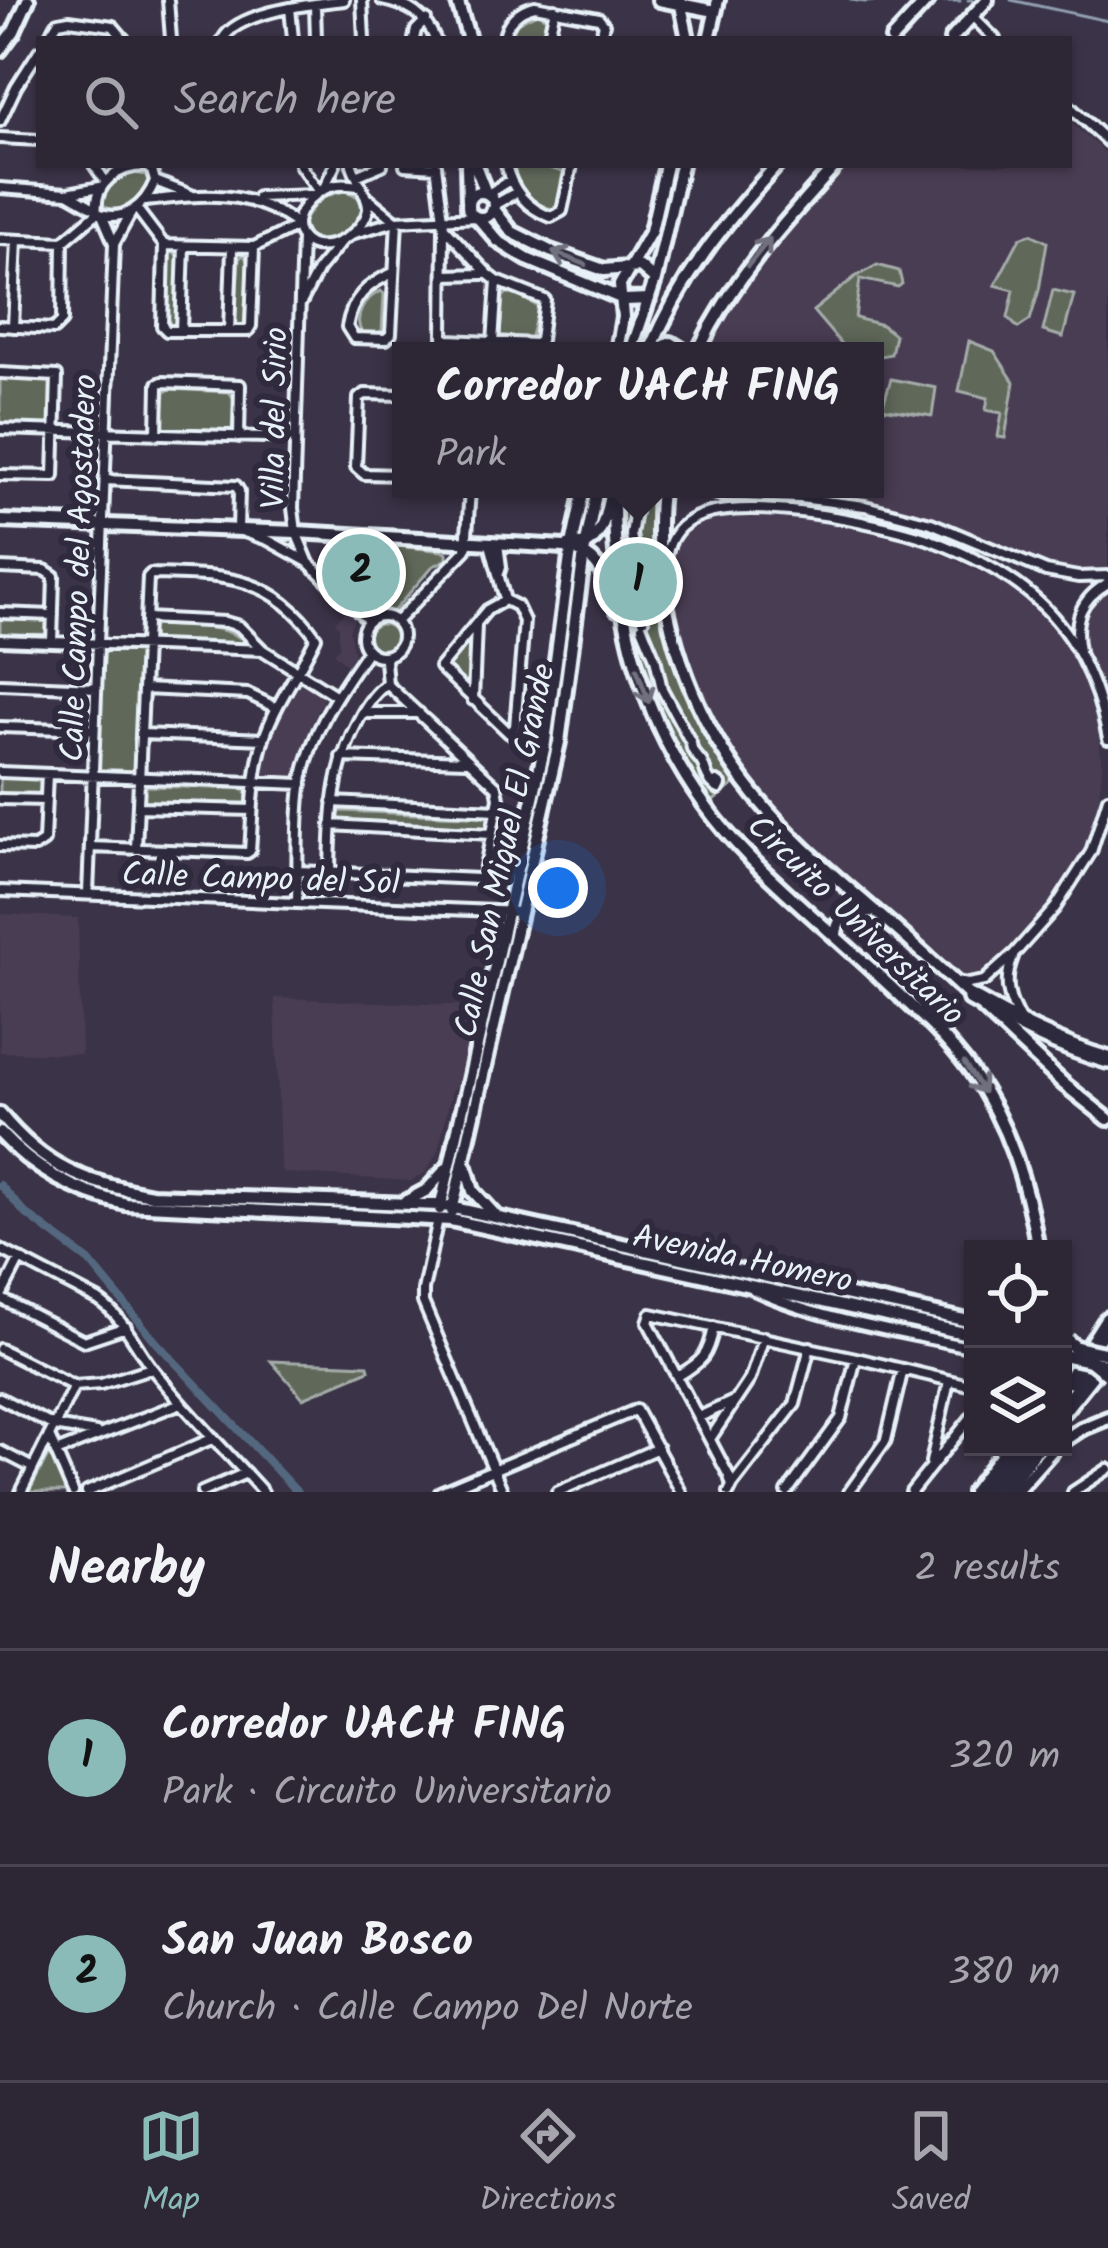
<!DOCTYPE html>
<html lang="en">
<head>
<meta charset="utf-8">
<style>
  :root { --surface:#2c2635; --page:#383241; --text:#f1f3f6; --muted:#a6a5ad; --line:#484350; --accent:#8bbbb9 }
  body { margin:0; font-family:Kalam,sans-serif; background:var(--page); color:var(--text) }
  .controls { position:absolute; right:36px; bottom:36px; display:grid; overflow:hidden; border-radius:0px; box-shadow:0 3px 9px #0004 }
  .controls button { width:108px; height:108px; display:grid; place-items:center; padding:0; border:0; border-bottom:3px solid var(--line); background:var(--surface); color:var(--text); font:60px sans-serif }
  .you { position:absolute; left:558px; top:888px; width:42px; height:42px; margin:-30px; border:9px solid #fff; border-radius:50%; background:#1a73e8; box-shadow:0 0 0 18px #1a73e833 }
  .badge { display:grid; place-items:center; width:78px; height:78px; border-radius:50%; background:var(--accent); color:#111; font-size:39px; font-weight:700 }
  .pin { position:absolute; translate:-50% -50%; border:6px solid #fff; box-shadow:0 3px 12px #0006 }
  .popup { position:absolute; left:392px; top:342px; width:492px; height:156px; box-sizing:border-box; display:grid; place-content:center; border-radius:0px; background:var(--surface); filter:drop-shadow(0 3px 9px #0005); font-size:39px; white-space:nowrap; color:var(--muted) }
  .popup b { font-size:45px; color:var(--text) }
  .popup::after { content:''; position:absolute; left:50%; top:100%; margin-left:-24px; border:24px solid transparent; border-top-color:var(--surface) }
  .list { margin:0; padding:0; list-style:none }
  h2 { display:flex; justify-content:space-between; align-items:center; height:156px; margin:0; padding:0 48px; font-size:51px }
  h2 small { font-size:39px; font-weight:400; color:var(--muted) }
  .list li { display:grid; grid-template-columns:78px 1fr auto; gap:36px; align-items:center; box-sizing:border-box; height:216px; padding:0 48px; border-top:3px solid var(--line) }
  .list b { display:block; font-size:45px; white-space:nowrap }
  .list p { margin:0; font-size:39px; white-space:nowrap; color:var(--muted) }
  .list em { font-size:39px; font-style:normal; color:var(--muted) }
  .icon { flex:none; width:66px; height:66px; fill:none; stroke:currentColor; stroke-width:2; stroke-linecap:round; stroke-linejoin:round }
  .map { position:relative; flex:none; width:1108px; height:1492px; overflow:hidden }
  .search { position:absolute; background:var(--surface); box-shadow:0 3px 9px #0004; left:36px; right:36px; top:36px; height:132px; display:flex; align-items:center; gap:30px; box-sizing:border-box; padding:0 42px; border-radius:0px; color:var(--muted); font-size:45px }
  .sheet { height:588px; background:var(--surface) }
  nav { display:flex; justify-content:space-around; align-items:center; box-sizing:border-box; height:168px; border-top:3px solid var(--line); background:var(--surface); font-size:33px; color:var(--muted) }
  nav a { display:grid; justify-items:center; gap:6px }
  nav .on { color:var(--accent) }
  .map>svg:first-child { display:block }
</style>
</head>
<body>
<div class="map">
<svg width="1108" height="1492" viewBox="0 0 1108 1492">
  <rect width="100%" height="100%" fill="#3b3347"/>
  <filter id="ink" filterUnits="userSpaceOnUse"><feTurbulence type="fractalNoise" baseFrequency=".00833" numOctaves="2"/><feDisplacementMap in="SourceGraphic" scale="24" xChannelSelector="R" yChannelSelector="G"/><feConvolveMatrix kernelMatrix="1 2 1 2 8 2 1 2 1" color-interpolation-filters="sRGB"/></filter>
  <g filter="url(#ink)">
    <!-- built -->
    <path fill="#4a3e53" d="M1069,121L1108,155V572L1060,569L1028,561L967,529L902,509L839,494L759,489H875V351H704L745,278L845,165H1069Z
      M718,518H792L831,524L923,545L1003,583L1031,605L1061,638L1082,676L1098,727L1102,768L1098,804L1082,854L1056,896L983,975L973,980H961L952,974L776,808L726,742L710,714L687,658L674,606L669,553L686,529Z
      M1108,587V716L1093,671L1080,645V621L1090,599Z
      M347,609L355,617L349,630L354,656L347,665L334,653L339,647V626L335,622Z
      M298,681L324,699L309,729L293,778L263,780L261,776L265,755L274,728L292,689Z
      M0,914L78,918L81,1054L0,1052Z
      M275,998L477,1006L458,1085L452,1089L438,1152L426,1172L410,1181L283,1173L280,1165Z"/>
    <!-- green -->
    <path fill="#60675a" stroke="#a4aca9" stroke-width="3" d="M537,13L546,18L542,39H510L517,23Z
      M514,165H538L563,172L556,210C533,206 516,188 514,165Z
      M133,173L146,175L148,181C140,198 127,213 107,208L102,204C106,186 117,178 133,173Z
      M345,191C388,203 342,249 309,238L303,223C312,204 324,194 345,191Z
      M1031,234L1047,242L1039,290L1030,320L1018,328L1008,318L1014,290L995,285L1020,238Z
      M172,252L179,257L176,323L169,327L168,255Z
      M244,254L248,264L244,325L239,329L235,324L239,259Z
      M877,265L899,271L902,284L898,287L860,279L855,318L882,325L895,335L891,354L880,356L875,369V351H847L813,311L855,277Z
      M1053,290L1074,295L1063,337L1043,331Z
      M381,291L384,294L382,331L370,335L362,333C352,317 366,297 381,291Z
      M509,291L539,307L530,339L503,338L500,335L503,297Z
      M969,341L994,351L1014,382L1005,438L998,437L1002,413L986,410L988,398L959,391Z
      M0,376L50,379L54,381L53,423L50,427L0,426Z
      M891,379L936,388L932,416L882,408Z
      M169,389L229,392L234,399L232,430L228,432L166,429L162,425L165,393Z
      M618,489H652C649,508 652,527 653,546C658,640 686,704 734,784L711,803L676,753L653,703L622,596Z
      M399,546L442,551L447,553V559L432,567L391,614L379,611L365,614L352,600Z
      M0,618L43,620L48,623V634L0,635Z
      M368 638a14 14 0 1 1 28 0a14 14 0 1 1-28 0Z
      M155,625C186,627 223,622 247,643L153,641L151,628Z
      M469,642L473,649L470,688L467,690L444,668L465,643Z
      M108,649H136L139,652L134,770L131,773L101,772L97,767L104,653Z
      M0,777L40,779L41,794L39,797L0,796Z
      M147,786L246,789L247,803L147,802L144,799V788Z
      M340,811L488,817L487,829L341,824L336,822Z
      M271,1361L368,1365L369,1370L303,1398Z
      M51,1450L70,1492H29Z"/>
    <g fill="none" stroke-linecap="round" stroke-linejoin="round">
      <!-- stream -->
      <path stroke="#8f9eaf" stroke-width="3" d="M851,0L865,2L890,0
        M968,0H973
        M1011,0L1108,21
        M934,1H960"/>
      <!-- canal -->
      <path stroke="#53677f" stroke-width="8" d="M0,1185L25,1213L89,1261L157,1343L297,1492"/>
      <!-- street casing -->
      <g stroke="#e8f1f8" stroke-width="16">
        <path id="street" d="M168,0L171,39
          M362,0L364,39
          M382,0C408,5 425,14 435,39
          M315,5L316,39
          M290,8L293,39
          M972,16L995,39
          M47,39L58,22L69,20L113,26L124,39
          M223,39C238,11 314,4 344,0
          M414,39L416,30L426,20
          M504,39C505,22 519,9 535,6L599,18L604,24L600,39
          M548,39L555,9
          M1069,106L1108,142
          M0,121L16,87L39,51
          M0,138L39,140
          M94,165L106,182
          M145,165L152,171L155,181C145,206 124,223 97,213C93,184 118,166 145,166
          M300,165L319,192
          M352,165C356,179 369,198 368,209C365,233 321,261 302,238C286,219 313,192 330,187C340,183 349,185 358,186
          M405,165L436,167
          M436,165L444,227L443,337L448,340L536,344L540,340L545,300L497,281L488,274L444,227
          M506,165C512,190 526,208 551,217L562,211L572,165
          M356,176L382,165
          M155,181L191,195
          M0,188L67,193L100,187
          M323,190L335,165
          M68,193L96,209
          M488,194L510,180
          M258,197L315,195
          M369,199L395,220
          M146,201C204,194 247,188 297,224
          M494,205L517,192
          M136,208L164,245L254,247L297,226
          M102,215L114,243
          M354,233L396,221L477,217
          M302,238L293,508L296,532L308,561
          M0,239L63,242
          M164,245L162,326L167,331H248L251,326L254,247
          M393,273C367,284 352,298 347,327L354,338L386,339L391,334L397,221
          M444,275L484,274
          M301,303L318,270L342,241
          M0,326L54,329L62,321L63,242L97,213
          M13,327L17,240
          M181,331L184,246
          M229,331L232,249
          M493,343L497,281
          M0,373L57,376L54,476L0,475
          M401,395L365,394L359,398L356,467L364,474L401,475
          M0,429L295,438
          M157,435L158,384L162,382L240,385L239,437
          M105,480L236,486L239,491L238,530L268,540L308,562L369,621
          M633,489L635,511L631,535L637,564L634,586L643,620
          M702,489L721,495L800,498L865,506L931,523L1046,571L1078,577L1108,576
          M490,544L505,600L517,606L524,621L515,727L509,733L440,667L487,610L505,600
          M498,544L501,567L499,573
          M665,562C668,546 672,533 686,523C729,491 879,522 928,539C966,553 1002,570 1032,596C1075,632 1098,685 1108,739
          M0,568L45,570L54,576L52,642
          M0,613L53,615
          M362 636a20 20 0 1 1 40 0a20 20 0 1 1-40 0Z
          M146,618L225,622L239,626L263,650L335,695
          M396,622L466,550L470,489
          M642,627L655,658L662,689L691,743C692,753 695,753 701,761C707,769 704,777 714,785
          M0,640L263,650
          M1079,651C1073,620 1080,599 1108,583
          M0,684L96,688
          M387,684L385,660L387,656
          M144,689L248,694L277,708
          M473,700L476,625
          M364,713H419
          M0,727L94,730
          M142,734L264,739
          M341,757L467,761
          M0,772L302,784
          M717,782L721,785L719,789L715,787Z
          M0,799L46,800
          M333,802L497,810
          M138,807L252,810
          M331,825L491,834
          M0,846L35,847L44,841L47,774
          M90,847L247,853L250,851C253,813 252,775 264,738C276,702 300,671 316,637C271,573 222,576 151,574L148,577L136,849
          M298,871L479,879L483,876L499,798L497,787L387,684C374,692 365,707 358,721C332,769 331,819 330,872
          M0,891L520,912
          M88,894L114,244L132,211
          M297,901C298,864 296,824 301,787C309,734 338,692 368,650
          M1013,957C1003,982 1008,1000 1021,1022
          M957,982L968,984L984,981L1014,954L1055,908L1091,852L1108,798
          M438,1219L423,1290V1302L503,1492
          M0,1249L98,1300C126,1319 135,1348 156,1373C189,1414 227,1452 263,1492
          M754,1290C815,1319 905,1333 973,1348
          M0,1298L84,1341L126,1327
          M0,1298L20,1259
          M0,1349L74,1386L101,1384L151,1368
          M678,1376C703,1361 708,1356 714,1327
          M0,1398L54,1426L96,1433
          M699,1417L736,1400
          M49,1436L73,1492
          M710,1439L750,1379L764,1337
          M0,1451L33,1468
          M56,1452L181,1403
          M931,1462L949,1381
          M733,1484L795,1404L810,1347
          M21,1492L74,1386
          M87,1492L214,1438
          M202,1492L246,1473
          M440,1492L636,1410L681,1492
          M557,1492L658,1448
          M729,1492L732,1486L729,1476L648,1322L651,1314L856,1358L973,1386
          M787,1492L841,1418L856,1358
          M849,1492L886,1440L903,1369
          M911,1492L973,1415
          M1073,1492L1108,1469"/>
      </g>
      <!-- secondary casing -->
      <g stroke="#e8f1f8" stroke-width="20">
        <path id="secondary" d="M457,0L469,39
          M659,0L715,11
          M680,1L688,39
          M709,39L718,0
          M892,39L928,0
          M951,39L987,0
          M0,50L14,31L28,0
          M467,165L468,201
          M475,165L486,193
          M468 205a13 13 0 1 1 26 0a13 13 0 1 1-26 0Z
          M493,208L512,232L550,251L604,270L640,267L655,280
          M478,218L498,241L527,259L625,300L649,299
          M617,351L623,317L620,285L651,231L666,165
          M631,351L655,280L681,165
          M650,351C681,277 723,224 777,165
          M654,351L671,343L684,351
          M698,351C734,277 782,225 836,165
          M614,489C612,628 649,755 748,856C793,901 843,942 889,985C918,1012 948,1039 971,1071C1009,1124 1027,1185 1038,1249
          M661,489C649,604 691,725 768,811C806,854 852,891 896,929C953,979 1008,1032 1064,1084L1108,1119
          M0,521L296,532L565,547L572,544L586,545C604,533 605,515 610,496
          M579,552C603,561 609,587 617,609
          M836,935C836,926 845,907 856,906C858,906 868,911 870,912
          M0,1114C44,1168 85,1183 152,1195L440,1205L973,1322
          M0,1133C35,1171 77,1193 126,1204L451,1220L973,1335
          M466,1167L473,1191L496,1216
          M405,1202L427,1190L446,1169
          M440,1209L544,749L571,550L584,489
          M452,1211L559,742L584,553L597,489
          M1063,1441L1081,1429L1108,1418
          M973,1492L1007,1447
          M1015,1492L1055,1447"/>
      </g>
      <!-- highway casing -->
      <g stroke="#e8f1f8" stroke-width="24">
        <path id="highway" d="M971,998C1015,1023 1059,1046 1108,1060
          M1070,1380L1108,1320
          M1063,1409L1106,1355
          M984,1492L1018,1447
          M1002,1492L1035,1447"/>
      </g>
      <!-- street -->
      <use href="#street" stroke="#2f2a3d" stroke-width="8"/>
      <!-- secondary -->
      <use href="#secondary" stroke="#2f2a3d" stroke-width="10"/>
      <!-- highway -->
      <use href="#highway" stroke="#2f2a3d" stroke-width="15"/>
      <!-- secondary-bridge casing -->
      <g stroke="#e8f1f8" stroke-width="20" stroke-linecap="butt">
        <path id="secondary-bridge" d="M1076,1347L1108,1354
          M1063,1355L1108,1365"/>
      </g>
      <!-- primary-bridge casing -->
      <g stroke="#e8f1f8" stroke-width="21" stroke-linecap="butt">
        <path id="primary-bridge" d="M1067,1341L1108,1374"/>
      </g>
      <!-- secondary-bridge -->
      <use href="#secondary-bridge" stroke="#2f2a3d" stroke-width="10"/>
      <!-- primary-bridge -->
      <use href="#primary-bridge" stroke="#2f2a3d" stroke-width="12"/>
    </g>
    <!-- one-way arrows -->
    <defs><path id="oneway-shaft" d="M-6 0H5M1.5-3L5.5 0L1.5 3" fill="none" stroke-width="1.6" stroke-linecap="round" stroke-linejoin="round" transform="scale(3)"/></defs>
    <g stroke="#70707e">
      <use href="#oneway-shaft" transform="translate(759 252) rotate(-51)"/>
      <use href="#oneway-shaft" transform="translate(569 258) rotate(-159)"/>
      <use href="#oneway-shaft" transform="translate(643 686) rotate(70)"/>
      <use href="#oneway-shaft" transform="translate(974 1078) rotate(56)"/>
    </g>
  </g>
  <g text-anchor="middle" stroke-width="12" stroke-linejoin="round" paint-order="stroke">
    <!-- street labels -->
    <g font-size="33" fill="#e8f1f8" stroke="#2f2a3d">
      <text transform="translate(273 418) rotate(-89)" y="12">Villa del Sirio</text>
      <text transform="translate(77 568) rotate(-88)" y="12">Calle Campo del Agostadero</text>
      <text transform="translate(503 850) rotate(-78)" y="12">Calle San Miguel El Grande</text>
      <text transform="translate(261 877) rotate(2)" y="12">Calle Campo del Sol</text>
      <text transform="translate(857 919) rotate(44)" y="12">Circuito Universitario</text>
      <text transform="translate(743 1257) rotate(12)" y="12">Avenida Homero</text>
    </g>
  </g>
</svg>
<div class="controls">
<button><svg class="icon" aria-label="locate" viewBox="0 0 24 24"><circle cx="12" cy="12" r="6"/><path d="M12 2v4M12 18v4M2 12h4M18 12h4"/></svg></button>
<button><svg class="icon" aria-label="layers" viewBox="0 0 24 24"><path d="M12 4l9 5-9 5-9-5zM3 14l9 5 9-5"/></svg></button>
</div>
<div class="you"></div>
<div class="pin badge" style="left:638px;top:582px">1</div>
<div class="popup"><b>Corredor UACH FING</b>Park</div>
<div class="pin badge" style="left:361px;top:573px">2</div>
<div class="search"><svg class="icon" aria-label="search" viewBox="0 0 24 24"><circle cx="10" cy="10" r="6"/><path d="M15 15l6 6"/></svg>Search here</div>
</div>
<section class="sheet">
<h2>Nearby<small>2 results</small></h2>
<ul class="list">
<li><span class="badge">1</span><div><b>Corredor UACH FING</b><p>Park · Circuito Universitario</p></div><em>320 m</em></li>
<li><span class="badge">2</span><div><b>San Juan Bosco</b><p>Church · Calle Campo Del Norte</p></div><em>380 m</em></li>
</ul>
</section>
<nav>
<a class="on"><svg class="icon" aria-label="map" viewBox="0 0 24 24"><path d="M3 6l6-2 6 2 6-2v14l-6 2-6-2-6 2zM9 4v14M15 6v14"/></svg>Map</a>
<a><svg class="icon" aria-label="directions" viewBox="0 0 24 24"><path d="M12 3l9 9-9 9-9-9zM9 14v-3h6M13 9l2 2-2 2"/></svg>Directions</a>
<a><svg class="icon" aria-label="saved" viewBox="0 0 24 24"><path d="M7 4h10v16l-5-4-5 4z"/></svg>Saved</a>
</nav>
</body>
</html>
